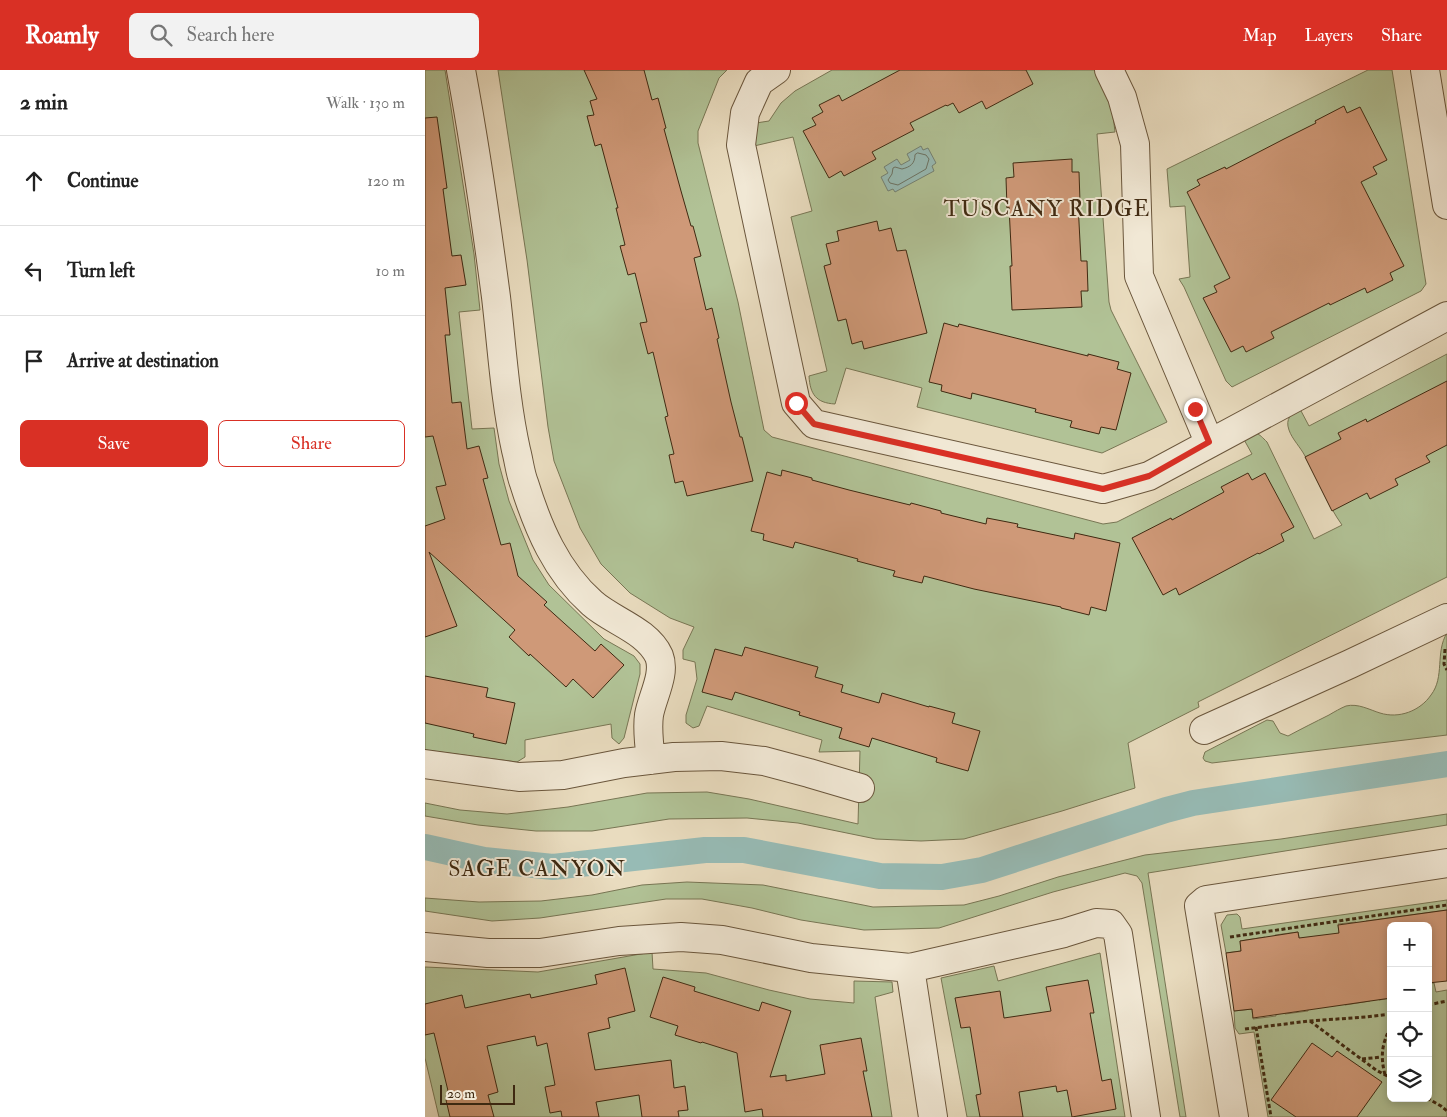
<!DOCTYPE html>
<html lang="en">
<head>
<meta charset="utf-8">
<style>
  :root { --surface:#fff; --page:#f2f2f2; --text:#222; --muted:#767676; --line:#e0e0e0; --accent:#d93025 }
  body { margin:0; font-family:"IM FELL Double Pica",serif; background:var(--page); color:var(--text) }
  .controls { position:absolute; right:15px; bottom:15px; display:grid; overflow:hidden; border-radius:8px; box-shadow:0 2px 8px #0003 }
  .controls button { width:45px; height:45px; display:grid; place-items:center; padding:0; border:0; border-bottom:1px solid var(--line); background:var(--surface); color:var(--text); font:25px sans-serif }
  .scale { position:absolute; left:15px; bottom:12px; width:75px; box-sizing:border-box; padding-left:5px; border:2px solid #3f2911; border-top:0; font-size:14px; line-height:18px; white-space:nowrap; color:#3f2911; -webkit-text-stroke:4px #f1e8d5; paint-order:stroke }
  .stop { position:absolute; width:15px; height:15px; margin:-11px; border:4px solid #d93025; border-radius:50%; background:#fff }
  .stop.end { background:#d93025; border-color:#fff; box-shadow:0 1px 5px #0008 }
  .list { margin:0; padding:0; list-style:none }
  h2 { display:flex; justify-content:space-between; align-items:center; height:65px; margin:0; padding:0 20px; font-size:21px }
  h2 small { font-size:16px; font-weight:400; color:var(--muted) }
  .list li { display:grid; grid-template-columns:32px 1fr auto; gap:15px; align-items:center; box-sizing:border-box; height:90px; padding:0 20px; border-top:1px solid var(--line) }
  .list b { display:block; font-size:19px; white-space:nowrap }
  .list em { font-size:16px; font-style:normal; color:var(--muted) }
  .actions { display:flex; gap:10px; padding:15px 20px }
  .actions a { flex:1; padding:11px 0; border:1px solid var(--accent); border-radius:8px; text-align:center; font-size:18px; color:var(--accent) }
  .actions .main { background:var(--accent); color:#fff }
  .icon { flex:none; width:28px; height:28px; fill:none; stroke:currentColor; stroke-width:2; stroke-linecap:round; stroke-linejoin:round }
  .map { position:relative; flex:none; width:1022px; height:1047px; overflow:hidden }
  header { display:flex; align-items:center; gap:30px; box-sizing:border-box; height:70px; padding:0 25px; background:var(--accent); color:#fff }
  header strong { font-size:24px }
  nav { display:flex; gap:28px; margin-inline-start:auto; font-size:18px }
  .search { width:350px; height:45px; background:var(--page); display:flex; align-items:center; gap:12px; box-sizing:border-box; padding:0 18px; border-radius:8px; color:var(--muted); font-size:19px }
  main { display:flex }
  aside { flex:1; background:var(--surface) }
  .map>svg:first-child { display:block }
</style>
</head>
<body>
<header>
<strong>Roamly</strong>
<div class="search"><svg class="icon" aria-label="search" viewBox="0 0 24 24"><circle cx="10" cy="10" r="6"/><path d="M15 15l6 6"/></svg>Search here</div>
<nav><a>Map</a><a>Layers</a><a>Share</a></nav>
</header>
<main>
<aside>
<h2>2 min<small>Walk · 130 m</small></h2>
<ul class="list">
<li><svg class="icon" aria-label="ahead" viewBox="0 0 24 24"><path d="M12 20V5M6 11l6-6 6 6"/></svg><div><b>Continue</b></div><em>120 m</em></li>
<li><svg class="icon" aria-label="left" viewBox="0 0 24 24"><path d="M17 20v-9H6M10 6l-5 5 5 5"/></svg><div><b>Turn left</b></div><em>10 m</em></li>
<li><svg class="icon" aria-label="arrive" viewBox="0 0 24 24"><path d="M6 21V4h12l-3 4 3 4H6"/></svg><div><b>Arrive at destination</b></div></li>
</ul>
<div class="actions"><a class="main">Save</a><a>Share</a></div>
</aside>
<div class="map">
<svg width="1022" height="1047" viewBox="0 0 1022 1047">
  <rect width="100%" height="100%" fill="#e9dcbf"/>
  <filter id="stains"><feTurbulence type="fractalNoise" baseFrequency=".004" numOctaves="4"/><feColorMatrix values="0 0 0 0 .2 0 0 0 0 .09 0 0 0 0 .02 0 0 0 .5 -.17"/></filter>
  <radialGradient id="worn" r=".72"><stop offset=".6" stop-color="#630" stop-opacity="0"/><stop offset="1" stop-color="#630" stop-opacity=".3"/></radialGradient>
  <!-- green -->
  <path fill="#b1c296" stroke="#787654" d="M0,0H20L49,184L55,240L34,242L47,359L69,358L74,394L84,431L108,490L124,515L179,569L209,586L215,594V604L199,668L194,674L187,668L186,654L100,670V687L92,692L0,680Z
    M73,0H302L294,8L273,61V73L313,232L339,360L347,367L678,454L692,452L827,384L817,366C831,360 833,363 842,372L889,469L917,455C902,434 893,409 880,386C876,378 867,369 864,360C860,349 866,343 875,339L884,356L1022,284V507L773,632L774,637L703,673L710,718L637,741L539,769L496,771L451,769L373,753L322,748L244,749L167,761H111L53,755L0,746V733L35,740L82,744L143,737L222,723L282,722L324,729L433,754L435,681L394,682L397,670L282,636L274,656L268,658L261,653V645L272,609L270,592L258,589V580L269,557L245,548L205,523L176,494L155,458L129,391L123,357L102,190Z
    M407,0H671C682,19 688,40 690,62L672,64L684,232L686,240L742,352L677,383L492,337L497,318L421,298L410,334C391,333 385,324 384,306L402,301L366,147L387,141L368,67L329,76L331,53L344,51L356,33L370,21Z
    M943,0H967L1001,214L996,221L807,317L801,311L759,217L754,209L765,207L760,136L745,137L742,99Z
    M1022,563V665L787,693L780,691L778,688L780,682L842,650L848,651L855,663L863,666C876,659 890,652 904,645C909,642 916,638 921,636C933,633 945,640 955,643C974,649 995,641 1006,625C1020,607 1010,582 1022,563Z
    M1022,690V703L752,745L716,754L713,742L783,726Z
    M1022,744V755L723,803L761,1047H755L717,813L712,806L700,803L628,822L514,858L439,860L376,850L327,838L277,829H241L115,848L67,851L0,841V828L54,832L116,831L167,825L217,815L262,812L338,815L448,837L539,835L574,826L633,807L720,785L856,769Z
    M1022,830V840L941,851L934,872L931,852L913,854L914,864L875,872L873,862L850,865L853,884L840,867L815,871L816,881L801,883L796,855L802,845L812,844L815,847L817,859Z
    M227,882L228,899L281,903L344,920L385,929L429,933V911L467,912L468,922L450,927L467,1047H14L0,988V897L113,902Z
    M675,883L700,1047H542L516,908L569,896L573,911Z
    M952,913L954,930L966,928V1028H1003V913H1009L1011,922L1022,920V1047H843L829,962L814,964L810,958L809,941L827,939L828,949L851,946L849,928L857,927L860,944L883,941V933L918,927L920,935L945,931L943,914Z"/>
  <!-- water -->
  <path fill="#97bbb5" stroke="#748173" d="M496,76L498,80L503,78L511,93L507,96L509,101L470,122L468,119L463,121L456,107L463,103L459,97L472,89L476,95L485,90L482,84Z"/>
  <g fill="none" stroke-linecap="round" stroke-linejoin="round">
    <!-- shore -->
    <path stroke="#6b7263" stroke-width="1" d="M493,83L501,85L504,89L501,99L473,115L465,113L463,110L467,104L468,98L470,97L477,99C485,97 490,94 490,85Z"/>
    <!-- canal -->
    <path stroke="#97bbb5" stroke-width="26" d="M0,777L59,790L128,797L280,780H319L455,806L517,807L557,800L741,740L768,733L1022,694"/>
  </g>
  <!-- building -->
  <path fill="#cf9978" stroke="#3f2911" d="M159,0H219L227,30L233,28L241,58L239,59L256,121L266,156H268L276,186L269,188L281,240L287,238L294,268L292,269L306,332L315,367H317L328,411L262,426L258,411L250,413L244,385L249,384L240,347L243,346L228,282L223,284L215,253L222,252L210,203L203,205L195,176L200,175L191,138H193L176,74L170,76L162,46L169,45L165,31L172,29Z
    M475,0H601L608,14L561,39L557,31L534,43L528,33L522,36L521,35L485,53L489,60L447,82L451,89L419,106L416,101L404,108L378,61L391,55L387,48L398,42L394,35L414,25L417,31Z
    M919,36L922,43L935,37L962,90L948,97L952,104L936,112L979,196L965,203L968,210L942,223L940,218L905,235L904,233L846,262L849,268L821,282L818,276L806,282L778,228L792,222L789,216L805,208L762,122L775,115L772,110L800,97L801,99L859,69L891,53L890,51Z
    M12,47L22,118L18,119L27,186L36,185L41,215L20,218L25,265H20L27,333L36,332L42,379L54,376L63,408L58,409L76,475L85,473L93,506L122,532L119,535L170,581L176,574L199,595L168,628L148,609L141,617L105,584L104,586L84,567L90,560L4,482L32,556L0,567V456L20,449L11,417L21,415L8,366L0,367V48Z
    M647,89V102H654L655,132L653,133L656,191H662L663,221H656L657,237L587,240L585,196H587L584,137L582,138L581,108L589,107L588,93Z
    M452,151L454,161L466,158L472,181L481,180L502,263L439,279L437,271L427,274L421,249L413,251L399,196L406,194L401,174L414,171L412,161Z
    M519,253L533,257L534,254L663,286V284L694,292L692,299L706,303L691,360L676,357L674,364L645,357L647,351L610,342L611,339L547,323L546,329L516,321L517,315L504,312Z
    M1022,311V375L1001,386L1005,392L970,409L973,415L945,429L942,423L907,441L880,387L916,369L913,363L941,349L942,352Z
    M357,400L387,408V410L424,420L485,435L486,433L516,441V443L561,454L562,448L593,454L592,457L649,469L650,463L695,473L681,541L666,537L664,545L636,538V537L549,519L499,506L497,513L468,506L470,501L432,491L433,489L370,472L368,478L338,470L339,464L326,461L342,402L356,406Z
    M823,403L827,410L840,403L869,457L856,464L859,471L834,484L833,483L754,525L751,518L738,525L707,468L746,448L747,450L799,422L796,417Z
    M320,577L393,597L390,607L418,615L416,622L454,633L457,623L504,637V636L530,643L527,653L555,661L543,701L511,692L512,688L447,668L444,677L414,668L417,658L374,645L375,642L310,622L307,630L277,622L290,579L317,586Z
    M0,606L63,618L61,627L90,633L81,674L48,667L49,664L0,653Z
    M1022,840V911L1003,913V856H966V928L828,948L827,939L809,941L801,883L816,881L815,871L873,862L874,868L914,863L913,855Z
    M200,898L210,941L183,948L185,958L163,963L170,1000L246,990L249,1018L260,1016L263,1040L253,1041L254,1047H217L214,1025L171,1032L174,1047H137L136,1041L125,1043L120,1017L130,1015L122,973L112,976L110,966L62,976L73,1022L63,1025L69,1047H25L21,1030L25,1029L9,963L0,965V934L37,925L40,938L105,924L106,928L172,914L170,905Z
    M238,907L270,917L269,921L334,941L337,932L366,941L345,1007L361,1005V1011L400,1004L395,975L436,968L442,1001H438L447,1047H338L337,1039L320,1042L312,983L277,972L276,973L250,965L253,956L225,947Z
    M663,910L669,943H665L677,1011L686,1009L691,1039L647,1047L642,1020L632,1022L631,1016L594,1022L598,1047H555L551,1025L556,1024L545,957L536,958L530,928L575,921L579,948L626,941L621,917Z
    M887,973L907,987L912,981L957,1012L932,1047H871L846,1030Z"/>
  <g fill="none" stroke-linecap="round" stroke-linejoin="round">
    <!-- minor casing -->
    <g stroke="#6a563c" stroke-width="30">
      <path id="minor" d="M36,0C50,75 61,151 71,227C77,278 80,330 91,380C94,391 95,403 99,413C113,458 131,501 167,533C187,551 222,560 234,586C241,604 227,627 224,645C222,659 224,675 226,690
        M351,0L334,12L320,43L316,75L371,333L389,354L678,419L724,406L1022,246
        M684,0L697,27L710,74L714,206L784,372
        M1000,0L1022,135
        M779,660L925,594L1022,548
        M0,694L94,707L138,705L199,693L249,687L296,686L339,691L384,703L435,718
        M0,877L63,883H115L194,871L256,867L297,870L386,888L485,898L639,863L671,853L686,854L693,864L721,1047
        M485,898L508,1047
        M809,1047L774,836L781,830L1022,793"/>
    </g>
    <!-- path -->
    <path stroke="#3f2911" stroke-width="3" stroke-dasharray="4 2.5" stroke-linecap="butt" d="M1020,579L1019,594L1022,600
      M805,867L1022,835
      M1003,935L1022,931
      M885,951L951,1000L966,1008
      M831,957L846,1047
      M820,959L884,951L941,947L966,944
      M937,989L956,987
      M960,1005C955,985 957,974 966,956
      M1002,1028L1016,1036L1022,1041"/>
    <!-- minor -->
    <use href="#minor" stroke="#f1e8d5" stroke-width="28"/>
  </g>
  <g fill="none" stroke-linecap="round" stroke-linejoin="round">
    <!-- route -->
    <path stroke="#d93025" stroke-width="6" d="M371,333L389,354L678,419L724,406L784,372L770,339"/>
  </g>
  <g text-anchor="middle" stroke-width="4" stroke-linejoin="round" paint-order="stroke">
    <!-- neighbourhood labels -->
    <g font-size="22" letter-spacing="1" fill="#3f2911" stroke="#f1e8d5">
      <text x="622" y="146">TUSCANY RIDGE</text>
      <text x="112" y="806">SAGE CANYON</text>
    </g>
  </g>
  <rect width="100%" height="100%" filter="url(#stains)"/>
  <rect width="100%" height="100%" fill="url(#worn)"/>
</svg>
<div class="controls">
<button>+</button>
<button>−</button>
<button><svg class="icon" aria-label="locate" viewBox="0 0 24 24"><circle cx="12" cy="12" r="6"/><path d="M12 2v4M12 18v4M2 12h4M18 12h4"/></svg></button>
<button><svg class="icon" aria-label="layers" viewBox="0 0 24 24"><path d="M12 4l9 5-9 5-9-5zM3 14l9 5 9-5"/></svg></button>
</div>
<div class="scale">20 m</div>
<div class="stop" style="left:371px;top:333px"></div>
<div class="stop end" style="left:770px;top:339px"></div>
</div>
</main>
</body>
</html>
